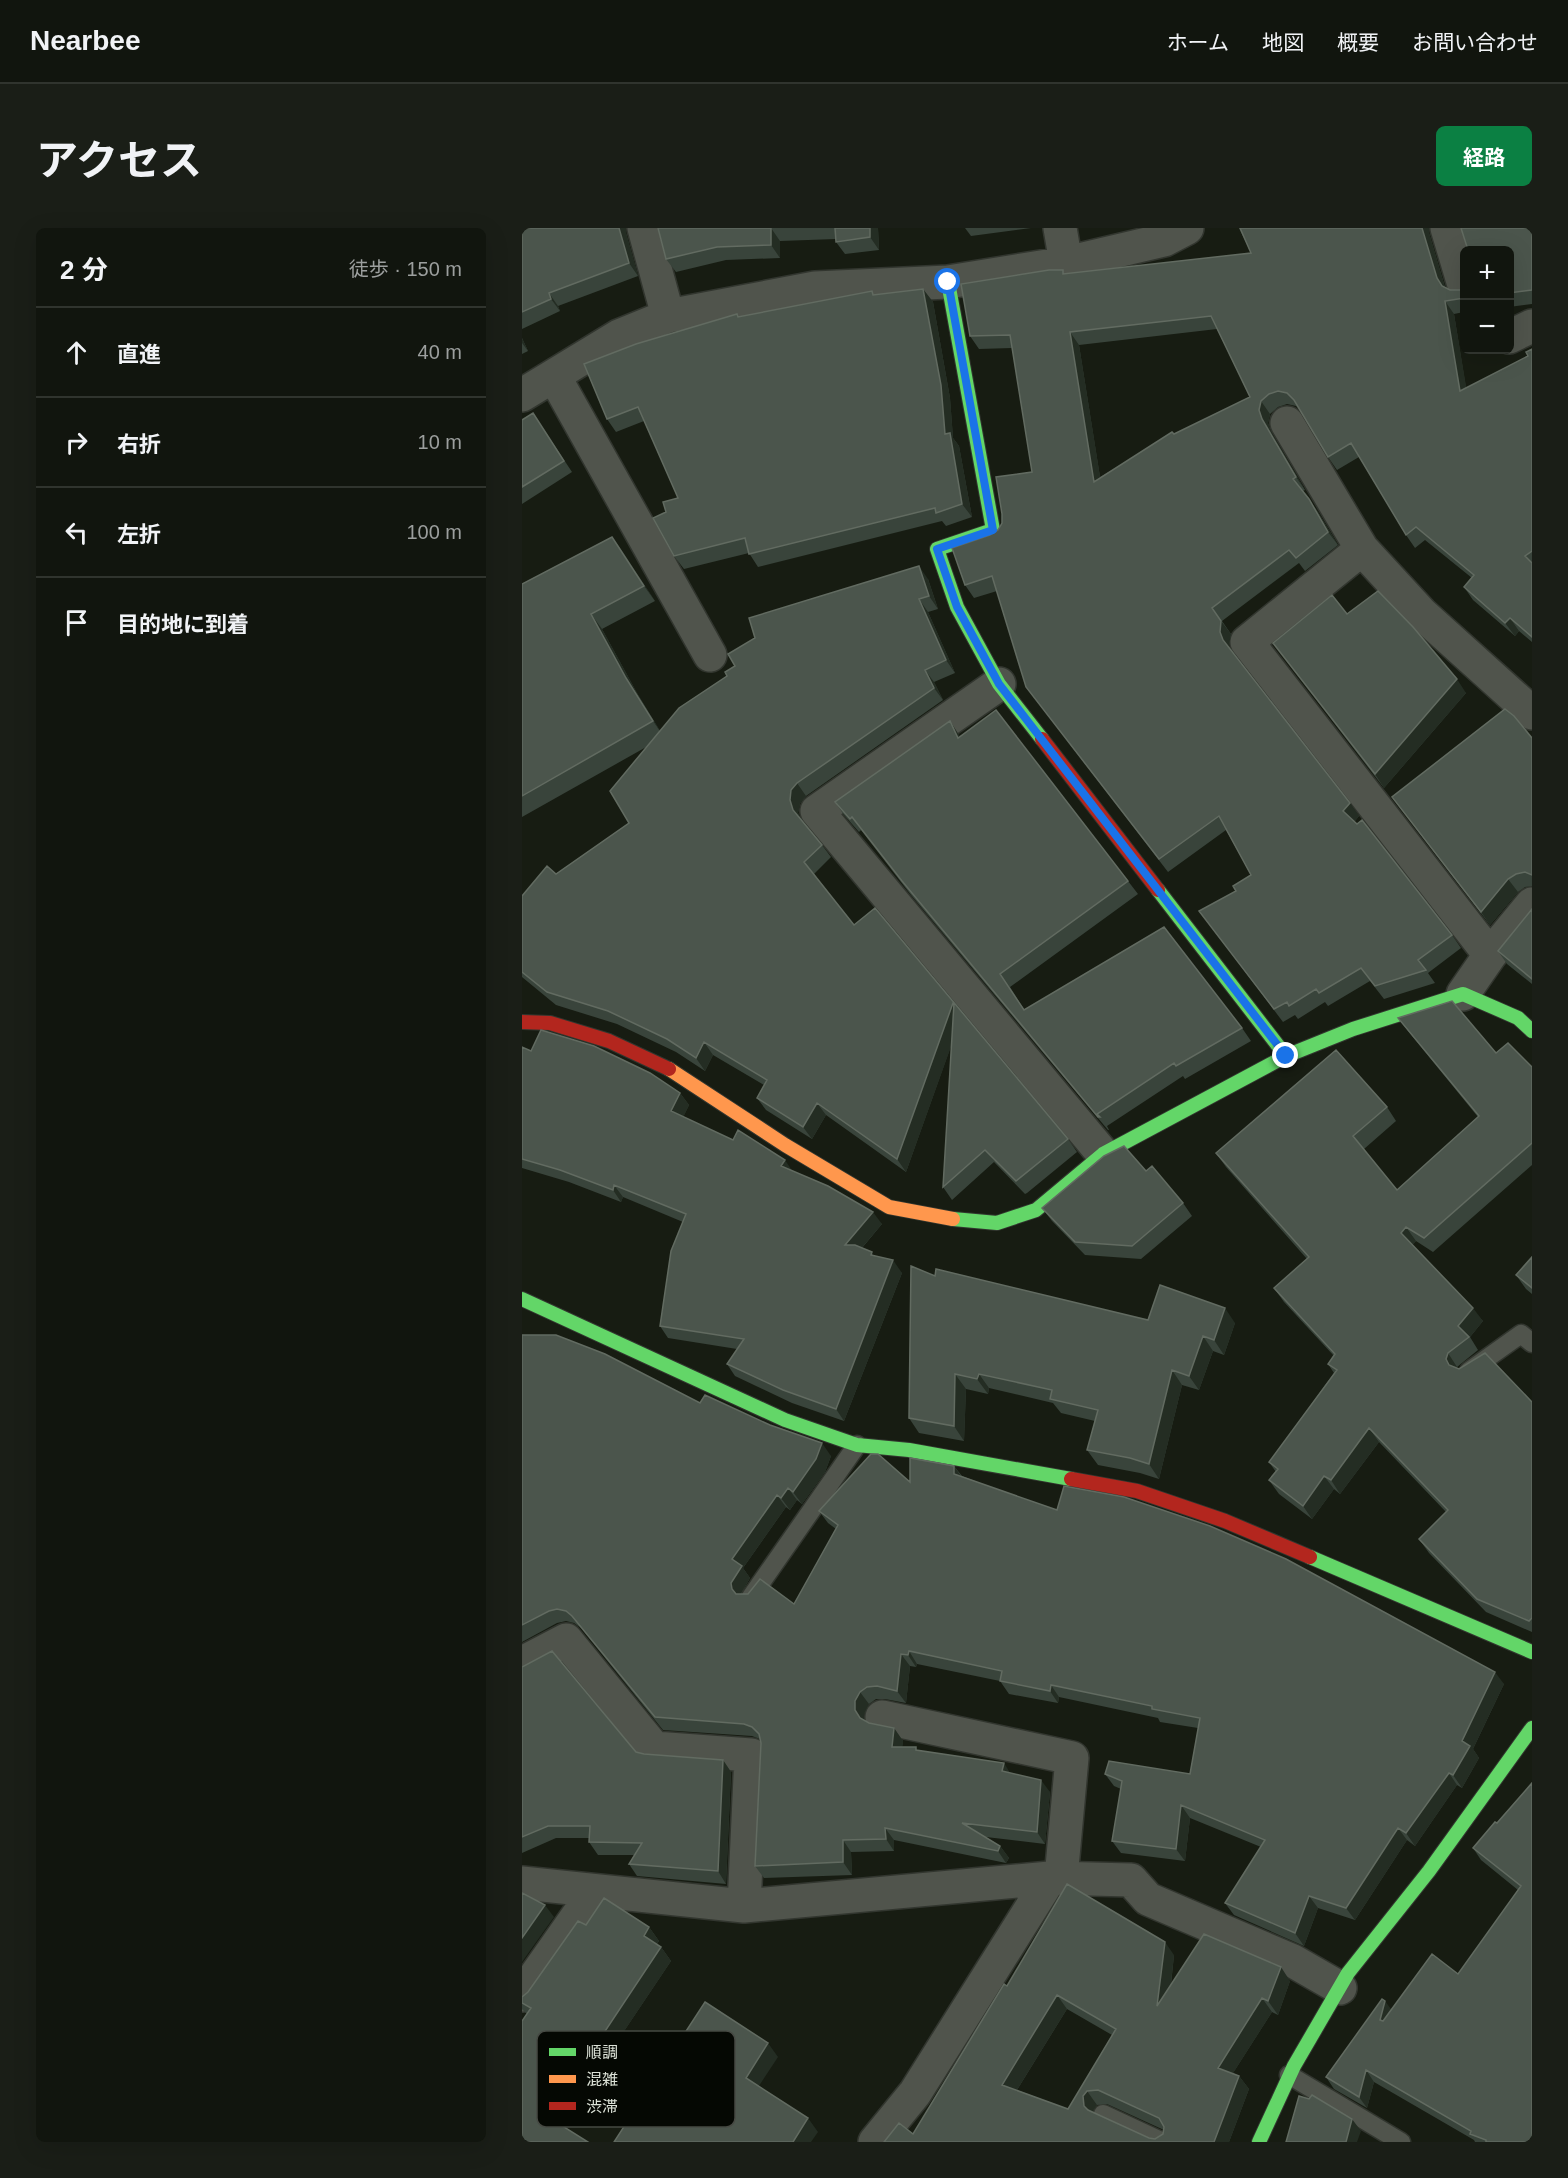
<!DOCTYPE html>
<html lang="ja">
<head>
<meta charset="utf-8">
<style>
  :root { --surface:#11150e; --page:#1a1e17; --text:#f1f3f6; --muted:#9c9f9e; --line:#30342e; --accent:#0b8043 }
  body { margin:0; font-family:Helvetica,"Noto Sans JP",sans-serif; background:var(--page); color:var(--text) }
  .controls { position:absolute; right:18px; top:18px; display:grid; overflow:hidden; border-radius:9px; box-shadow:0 6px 24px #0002 }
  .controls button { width:54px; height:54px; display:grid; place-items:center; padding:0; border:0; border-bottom:2px solid var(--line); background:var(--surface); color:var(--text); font:30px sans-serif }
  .stop { position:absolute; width:18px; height:18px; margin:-14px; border:4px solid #1a73e8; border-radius:50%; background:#fff }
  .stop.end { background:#1a73e8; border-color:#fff; box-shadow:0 2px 6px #0008 }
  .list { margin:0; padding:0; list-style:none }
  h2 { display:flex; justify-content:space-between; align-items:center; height:78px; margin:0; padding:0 24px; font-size:26px }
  h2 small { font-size:20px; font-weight:400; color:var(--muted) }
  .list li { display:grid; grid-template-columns:39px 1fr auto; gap:18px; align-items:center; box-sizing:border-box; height:90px; padding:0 24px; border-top:2px solid var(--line) }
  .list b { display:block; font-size:22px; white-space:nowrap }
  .list em { font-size:20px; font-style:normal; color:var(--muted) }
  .icon { flex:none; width:33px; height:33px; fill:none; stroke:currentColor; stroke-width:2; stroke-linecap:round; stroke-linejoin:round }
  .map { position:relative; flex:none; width:1010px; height:1914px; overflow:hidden; border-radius:9px }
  header { display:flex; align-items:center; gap:36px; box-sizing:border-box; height:84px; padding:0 30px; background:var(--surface); border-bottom:2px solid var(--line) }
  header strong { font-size:28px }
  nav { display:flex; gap:33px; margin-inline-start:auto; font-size:21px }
  .intro { display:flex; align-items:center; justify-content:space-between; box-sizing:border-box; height:144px; padding:0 36px }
  h1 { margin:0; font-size:42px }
  .button { padding:15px 27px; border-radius:9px; background:var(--accent); color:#fff; font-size:21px; font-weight:700 }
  main { display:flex; gap:36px; padding:0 36px }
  aside { flex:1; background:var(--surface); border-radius:9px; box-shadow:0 6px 24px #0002 }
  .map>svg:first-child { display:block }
</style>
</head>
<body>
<header>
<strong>Nearbee</strong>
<nav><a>ホーム</a><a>地図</a><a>概要</a><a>お問い合わせ</a></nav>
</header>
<div class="intro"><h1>アクセス</h1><a class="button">経路</a></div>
<main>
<aside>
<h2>2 分<small>徒歩 · 150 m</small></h2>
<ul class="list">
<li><svg class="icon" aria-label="ahead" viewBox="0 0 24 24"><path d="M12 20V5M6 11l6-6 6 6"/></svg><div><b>直進</b></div><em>40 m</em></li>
<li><svg class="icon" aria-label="right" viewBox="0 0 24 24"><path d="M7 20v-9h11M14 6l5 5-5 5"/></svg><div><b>右折</b></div><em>10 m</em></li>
<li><svg class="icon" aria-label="left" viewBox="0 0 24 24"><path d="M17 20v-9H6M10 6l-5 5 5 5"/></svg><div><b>左折</b></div><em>100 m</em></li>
<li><svg class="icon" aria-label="arrive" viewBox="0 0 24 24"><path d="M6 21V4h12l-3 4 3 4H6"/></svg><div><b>目的地に到着</b></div></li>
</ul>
</aside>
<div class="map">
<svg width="1010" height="1914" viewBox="0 0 1010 1914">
  <rect width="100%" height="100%" fill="#171c12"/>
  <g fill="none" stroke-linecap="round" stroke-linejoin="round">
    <!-- lane casing -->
    <g stroke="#32362f" stroke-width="21">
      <path id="lane" d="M947,1143L999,1106L1010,1115
        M229,1369L335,1217
        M767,1847L879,1914
        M581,1886L641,1914"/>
    </g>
    <!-- street casing -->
    <g stroke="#32362f" stroke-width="36">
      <path id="street" d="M122,0L146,88
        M538,0L544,35
        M925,0L942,57
        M987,109L1010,98
        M32,148L188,427
        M0,167L97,108L146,88L293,60L426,54L544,35L642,12L665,0
        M765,195L840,321
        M477,456L295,583L581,926
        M968,727L1010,676
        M941,766L968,727L725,414L840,321L899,385L1010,485
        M0,1435L44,1412L132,1520L229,1527L222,1678
        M360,1489L550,1530L539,1650
        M0,1655L222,1678L528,1650L609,1652L626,1671L771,1733L818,1760
        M0,1767L73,1663
        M353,1914L393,1865L528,1650"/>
    </g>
    <!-- fast casing -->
    <g stroke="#32362f" stroke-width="16">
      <path id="fast" d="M426,54L471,302L415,321L435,379L477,456L520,511
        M636,662L764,828
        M431,991L475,995L514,982L581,926L764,828L831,801L941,766L996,790L1010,803
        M0,1071L263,1192L335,1217L387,1222L549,1251
        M788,1329L1010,1424
        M737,1914L772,1838L826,1745L907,1643L1010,1500"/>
    </g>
    <!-- slow casing -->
    <g stroke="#32362f" stroke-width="16">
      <path id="slow" d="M147,841L263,917L367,979L431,991"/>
    </g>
    <!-- jam casing -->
    <g stroke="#32362f" stroke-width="16">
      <path id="jam" d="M520,511L636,662
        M0,794L28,795L87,813L147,841
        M549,1251L615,1263L703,1293L788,1329"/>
    </g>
    <!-- lane -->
    <use href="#lane" stroke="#50544c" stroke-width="18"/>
    <!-- street -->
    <use href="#street" stroke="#50544c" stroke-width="33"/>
    <!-- fast -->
    <use href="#fast" stroke="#63d668" stroke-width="14"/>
    <!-- slow -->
    <use href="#slow" stroke="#ff974d" stroke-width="14"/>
    <!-- jam -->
    <use href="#jam" stroke="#b3261e" stroke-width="14"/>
  </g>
  <!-- wall -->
  <path fill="#39443b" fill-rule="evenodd" d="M0,0L104,5L116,48L36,78L38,83L0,101Z
    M136,0H356L357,22L323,26L314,14V11L258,13V30L204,32L154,44L144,31Z
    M443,0H509L449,8Z
    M717,0H907V5L923,59L928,62H938L942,59V84L932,86L944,160L1006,128L1010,121V414L997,403L993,408L951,372L942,359L950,350L903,312L893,320L884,307L837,229L815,242L806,229L778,182L774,178L765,176L756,179L748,186L746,195L749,204L783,262L781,263L796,284L816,317L783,343L777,335L700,393L709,406L707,417L709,423L837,588L832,594L930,707L939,720L906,745L913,755L862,771L848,753L806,778L803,774L776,791L773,787L761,794L677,683L714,663L729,647L704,602L646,644L504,459L475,363L452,370L443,357L468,307L476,302L510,244L490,120L457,121L448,108L543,46L729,25ZM695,101L728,169L652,206L578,249L557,117Z
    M1010,0V76L987,79V22Z
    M401,61L411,74L428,170L431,210L437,218L450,289L424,298L420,293L236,339L227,325L162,341L152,328L144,284L156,270L122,193L94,204L85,191L215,86L217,89L352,67Z
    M0,110L6,123L0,126Z
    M11,185L50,244L0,276V192Z
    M90,309L133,373L80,401L115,465L138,503L406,351L416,381L406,384L433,445L412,454L421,472L284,568L278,575L276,585L279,591L300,617L309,629L292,646L332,697L353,680L546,911L555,924L505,965L503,966L472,934L430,972L421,959L430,815L384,944L304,887L290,911L244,882L235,870L242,857L191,827L183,843L154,824L95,796L34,777L0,749V668L34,646L107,595L126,518L0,589V356Z
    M825,386L944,465L862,560L751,415Z
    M428,493L438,509L606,653L616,666L488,759L502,781L720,800L729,813L663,851L661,848L585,898L587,902H586L389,667L339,602L337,604L322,587L313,574Z
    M1010,510V658L1003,659L996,664L968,697L870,569Z
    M1010,681V756L985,736L976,723Z
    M876,790L1010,839V937L911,1024L894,1013L890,1017L961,1093L948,1109L956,1122L935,1139V1141L1010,1174V1404L964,1384L907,1325L897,1311L924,1284L857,1214L818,1266L812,1261L790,1291L757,1266L747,1252L754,1244L747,1234L812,1145L806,1136L812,1128L762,1074L752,1060L785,1031L704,939L694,925L865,879L874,893L842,921L875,962L956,889L886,803Z
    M0,819L9,823L158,865L167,877L161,889L271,943L360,996L340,1020L380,1045L322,1193L270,1175L213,1148L205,1136L215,1121L146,1110L138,1098L161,994L101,969L99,974L47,954L0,940Z
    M624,943L661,975L670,988L619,1031L563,1027L530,993L520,980Z
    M1010,1029V1066L1004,1061L994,1047Z
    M413,1048L626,1092L713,1095L702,1127L691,1123L677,1162L660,1157L637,1251L618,1245L576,1237L565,1222L573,1193L539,1185L531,1175L467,1160L466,1166L444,1161L442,1213L397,1205L387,1190Z
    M0,1107L178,1175L309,1228L303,1244L280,1276L275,1272L268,1282L264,1279L221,1340L228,1350L219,1366L272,1376L314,1301L306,1295L297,1283L388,1254L432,1238L440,1248L982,1456L951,1521L957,1530L940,1560L935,1557L893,1618L885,1612L833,1692L796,1680L782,1718L712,1687L703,1675L739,1619L668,1590L663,1633L599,1625L590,1613L599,1561L592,1558L583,1546H668L676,1500L638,1494L636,1490L537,1469L536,1475L487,1466L478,1453L395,1436L394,1439L388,1438L384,1475L363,1471H354L347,1476L342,1486V1492L347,1495L372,1500L381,1513L380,1519L488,1545L528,1564L523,1616L464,1609L478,1618L487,1630L484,1635L372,1612V1623L329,1624L330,1647L242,1650L233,1638L239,1515L238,1511L230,1508L141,1502L59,1400L52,1395L44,1393L35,1395L0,1414Z
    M0,1439L114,1524L122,1526L201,1532L209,1544L204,1656L115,1648L107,1636L112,1627H76L67,1614L68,1610H34L0,1625Z
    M1010,1555V1914H953L952,1912L852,1854L845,1880L812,1861L804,1849L870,1782L936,1746L996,1662L959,1632L951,1620L975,1595Z
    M64,1697L127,1699L137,1713L135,1716L139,1719L149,1733L39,1897L0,1914L5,1786L0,1781V1769L6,1764Z
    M652,1727L649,1757L768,1753L756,1787L750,1784L711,1845L717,1848L727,1861L707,1914H362L391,1906L485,1758ZM545,1781L590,1807L546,1881L495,1862ZM585,1876L642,1902L641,1906L633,1911L627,1910L571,1884V1882L575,1877Z"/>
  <!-- shaded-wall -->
  <path fill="#242d23" d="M97,0H104V5L116,48L107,35Z
    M249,0L258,13V30L249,17Z
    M348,0H356L357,22L348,9Z
    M900,0H907V5L924,63L915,50Z
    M401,61L411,74L428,170L431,210L437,218L450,289L440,276L423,206Z
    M27,65L36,78L38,83L29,71Z
    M923,73L932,86L947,176L938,163Z
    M548,104L557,117L581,267L572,254Z
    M0,110L6,123L0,115Z
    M739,173L748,186L746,195L749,204L783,262L774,249L740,191L737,182Z
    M787,271L796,284L816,317L806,304Z
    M90,309L101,324L133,373L122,358Z
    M397,338L406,351L416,381L407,368Z
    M397,371L406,384L433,445L424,432Z
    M69,386L80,401L115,465L142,509L131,493L104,450Z
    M988,390L997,403L993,408L983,395Z
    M699,393L709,406L707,417L710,426L701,412L698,404Z
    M403,442L412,454L421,472L412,460Z
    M935,451L944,465L862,560L853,546Z
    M428,493L437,507L446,524L436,510Z
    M275,555L284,568L278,575L276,585L280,594L271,582L268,572L269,562Z
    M828,575L837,588L831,596L821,583Z
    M986,651L996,664L968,697L959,684Z
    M431,775L440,788L384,944L375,931Z
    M182,814L191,827L183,843L174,830Z
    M158,865L167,877L158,896L149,883Z
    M295,875L304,887L290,911L281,899Z
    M263,932L271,944L259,938Z
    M92,957L101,969L99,974L91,962Z
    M351,984L360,996L332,1029L323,1017Z
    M884,999L894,1013L889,1019L879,1005Z
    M371,1032L380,1045L322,1193L314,1181Z
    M703,1080L713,1095L702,1127L692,1112Z
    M951,1080L961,1093L948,1109L936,1098Z
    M681,1108L691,1123L677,1162L667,1148Z
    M926,1125L935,1139L934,1144L927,1137L924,1131Z
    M650,1142L660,1157L637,1251L627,1236Z
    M433,1146L444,1161L442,1213L432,1198Z
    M457,1146L467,1160L466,1166L455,1151Z
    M847,1200L857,1214L818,1266L809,1252Z
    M300,1215L309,1228L303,1244L280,1276L271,1264Z
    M432,1238L441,1251L432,1246Z
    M802,1248L812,1261L790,1291L781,1278Z
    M266,1260L275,1272L268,1282L259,1270Z
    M255,1267L264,1279L221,1340L228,1350L218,1367L219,1373L210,1361V1331Z
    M387,1423L395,1436L394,1439L386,1427Z
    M379,1426L388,1438L384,1475L375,1463Z
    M973,1444L982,1456L951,1521L957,1530L940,1560L931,1547L940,1513Z
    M529,1457L537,1469L536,1475L528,1463Z
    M338,1464L347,1476L342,1486V1494L347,1502L333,1482V1473Z
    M372,1500L381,1513L379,1532L370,1519Z
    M201,1532L209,1544L204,1656L196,1643Z
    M482,1535L490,1548L480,1543Z
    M927,1545L935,1557L893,1618L884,1605Z
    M519,1552L528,1564L523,1616L515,1604Z
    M659,1577L668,1590L663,1633L654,1621Z
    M363,1600L372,1612V1623L364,1611Z
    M876,1600L885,1612L833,1692L824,1680Z
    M321,1612L329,1624L330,1647L321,1634Z
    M478,1618L487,1630L484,1635L476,1623Z
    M787,1668L796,1680L782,1718L773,1705Z
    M23,1677L32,1689L0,1734V1710Z
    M127,1699L137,1713L131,1721L122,1708Z
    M643,1714L652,1727L645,1791L635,1778Z
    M139,1719L149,1733L36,1902L26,1889Z
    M759,1739L768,1753L756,1787L746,1773Z
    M535,1767L545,1781L490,1870L480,1857Z
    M740,1770L750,1784L706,1853L696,1840Z
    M863,1773L872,1785L866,1803L858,1792Z
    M246,1815L256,1829L233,1864L224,1850Z
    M844,1842L852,1854L845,1880L837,1869Z
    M717,1848L727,1861L707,1914H692Z
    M565,1863L575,1877L571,1882L572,1892L562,1878L561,1868Z
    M286,1890L296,1904L289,1914H271Z
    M830,1891L839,1903L835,1914H824Z"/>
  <!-- building -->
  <path fill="#4b554c" stroke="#626b61" stroke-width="1.5" fill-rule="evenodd" d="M0,0H97L107,35L27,65L29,71L0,84Z
    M136,0H249V17L195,19L144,31Z
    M313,0H348V9L314,14Z
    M718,0H900L915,50L920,58L928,62H938L942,59V70L923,73L938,163L1006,128L1004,124L1010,121V323L1003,328L1010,335V409L988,390L983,395L942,359L952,347L894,299L884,307L829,215L806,229L772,172L765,165L756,163L747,166L739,173L737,182L740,191L774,249L771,251L787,271L806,304L774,330L767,322L690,380L699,393L698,404L701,412L828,575L821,583L835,596L840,592L930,707L896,732L904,742L853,758L839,740L797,765L794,761L767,778L765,774L752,781L677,683L714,663L711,658L729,647L697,588L637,631L504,459L470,348L443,357L430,320L468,307L476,302L480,295V286L474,249L510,244L488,107L448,108L439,56L527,42H541V46L729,25ZM689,88L728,169L652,206L650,204L572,254L548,104Z
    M939,0H1010V62L987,65V22H946Z
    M401,61L419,157L423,206L428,205L440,276L414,285L413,280L227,326L223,310L152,328L131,290L144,284L141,274L156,270L116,179L85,191L62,136L114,116L215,86L216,89L350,63L351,67Z
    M11,185L42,233L0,259V192Z
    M90,309L122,358L69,386L104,450L131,493L0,568V356Z
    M397,338L407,368L397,371L424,432L403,442L412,460L275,555L269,562L268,572L271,582L300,617L282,634L332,697L353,680L546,911L494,953L463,922L421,959L432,775H431L375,931L295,875L281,899L235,870L245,852L182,814L174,830L145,811L86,783L25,764L0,744V668L25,638L34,646L107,595L88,563L157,480L205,448L203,444L213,438L206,426L233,410L227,390Z
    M856,363L891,399L935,451L853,546L751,415L810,367L825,386Z
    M983,481L992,488L1010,510V647L1003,644L994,646L986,651L959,684L870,569Z
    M474,482L606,653L478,746L502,782L642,699L720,800L654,838L652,835L575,886L578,889H576L380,653L330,589L328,591L313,574L428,493L436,510Z
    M1010,681V751L976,723Z
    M930,773L974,825L986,815L1010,839V915L902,1010L884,999L879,1005L951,1080L936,1098L947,1109L926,1125L924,1131L927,1137L937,1141L963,1125L1010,1174V1390L1007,1393L955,1371L897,1311L926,1282L847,1200L809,1252L802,1248L781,1278L747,1252L756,1241L747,1234L815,1142L806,1136L813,1126L752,1060L787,1029L694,925L814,822L865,879L831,908L875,962L957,888L876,790Z
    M19,802L72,818L128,845L158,865L149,883L211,912L216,902L263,932L259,938L306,958L351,984L323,1017H333L350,1024L349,1027L371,1032L314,1181L261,1162L205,1136L222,1111L138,1098L149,1023L164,986L92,957L91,962L38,942L0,931V819L9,823Z
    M602,918L624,943L630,938L661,975L610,1018L553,1014L520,980L582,928Z
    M1010,1029V1060L994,1047Z
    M389,1038L413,1048L414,1041L626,1092L638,1057L703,1080L692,1112L681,1108L667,1148L650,1142L627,1236L608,1230L565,1222L576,1182L528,1171L530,1162L457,1146L455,1151L433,1146L432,1198L387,1190Z
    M0,1107H34L83,1126L178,1175L183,1167L248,1197L300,1215L294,1231L271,1264L266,1260L259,1270L255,1267L210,1331L220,1338L209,1355L210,1361L214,1366H226L238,1351L272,1376L316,1297L297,1283L349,1226H356L388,1254V1230L432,1238V1246L535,1282L542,1258L602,1269L688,1298L764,1331L973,1444L940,1513L948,1518L931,1547L927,1545L884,1605L876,1600L824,1680L787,1668L773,1705L703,1675L743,1612L659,1577L654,1621L590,1613L600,1553L583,1546L587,1533L668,1546L678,1490L630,1481V1478L529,1457L528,1463L478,1453L480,1443L387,1423L386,1427L379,1426L375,1463L355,1458L345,1459L338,1464L333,1473V1482L338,1490L347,1495L372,1500L370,1519H394V1522L482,1535L480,1543L519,1552L515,1604L440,1595L478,1618L476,1623L363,1600L364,1611L321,1612V1634L233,1638L239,1515L237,1506L230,1499L222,1496L133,1489L50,1388L44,1383L35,1381L27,1383L0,1397Z
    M30,1423L114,1524L122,1526L201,1532L196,1643L107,1636L120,1615L67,1614L68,1598H26L0,1609V1439Z
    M1010,1555V1914H964V1912L948,1906L949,1903L844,1842L837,1869L804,1849L860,1771L863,1773L858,1792L861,1793L910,1726L936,1746L999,1658L951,1620L973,1594L975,1595Z
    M545,1656L643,1714L635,1778L682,1706L759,1739L746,1773L740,1770L696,1840L717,1848L692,1914H362L377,1895L391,1906L482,1756L485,1758ZM535,1767L594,1801L546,1881L480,1857ZM576,1862L637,1890L642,1899L641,1906L633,1911L627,1910L566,1882L562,1878L561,1868L565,1863Z
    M0,1665L23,1677L0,1710Z
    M82,1670L127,1699L122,1708L139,1719L26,1889L66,1914H0V1793L9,1780L0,1775V1769L6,1764L56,1693L64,1697Z
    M183,1774L246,1815L224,1850L286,1890L271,1914H92Z
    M790,1867L830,1891L824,1914H764L777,1868L787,1871Z"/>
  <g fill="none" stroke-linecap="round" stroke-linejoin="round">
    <!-- route -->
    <path stroke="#1a73e8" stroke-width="8" d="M426,54L471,302L415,321L435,379L477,456L764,828"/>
  </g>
  <!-- legend -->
  <rect x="15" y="1803" width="198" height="96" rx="9" fill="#050803" stroke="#464943" stroke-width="1.5"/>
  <rect x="27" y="1820" width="27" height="8" fill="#63d668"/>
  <rect x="27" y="1847" width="27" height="8" fill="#ff974d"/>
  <rect x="27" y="1874" width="27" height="8" fill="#b3261e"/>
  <g font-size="16" fill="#dce2d7">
    <text x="64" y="1830">順調</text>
    <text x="64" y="1857">混雑</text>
    <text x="64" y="1884">渋滞</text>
  </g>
</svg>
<div class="controls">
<button>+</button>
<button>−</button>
</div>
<div class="stop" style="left:426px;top:54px"></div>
<div class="stop end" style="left:764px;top:828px"></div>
</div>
</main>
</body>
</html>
